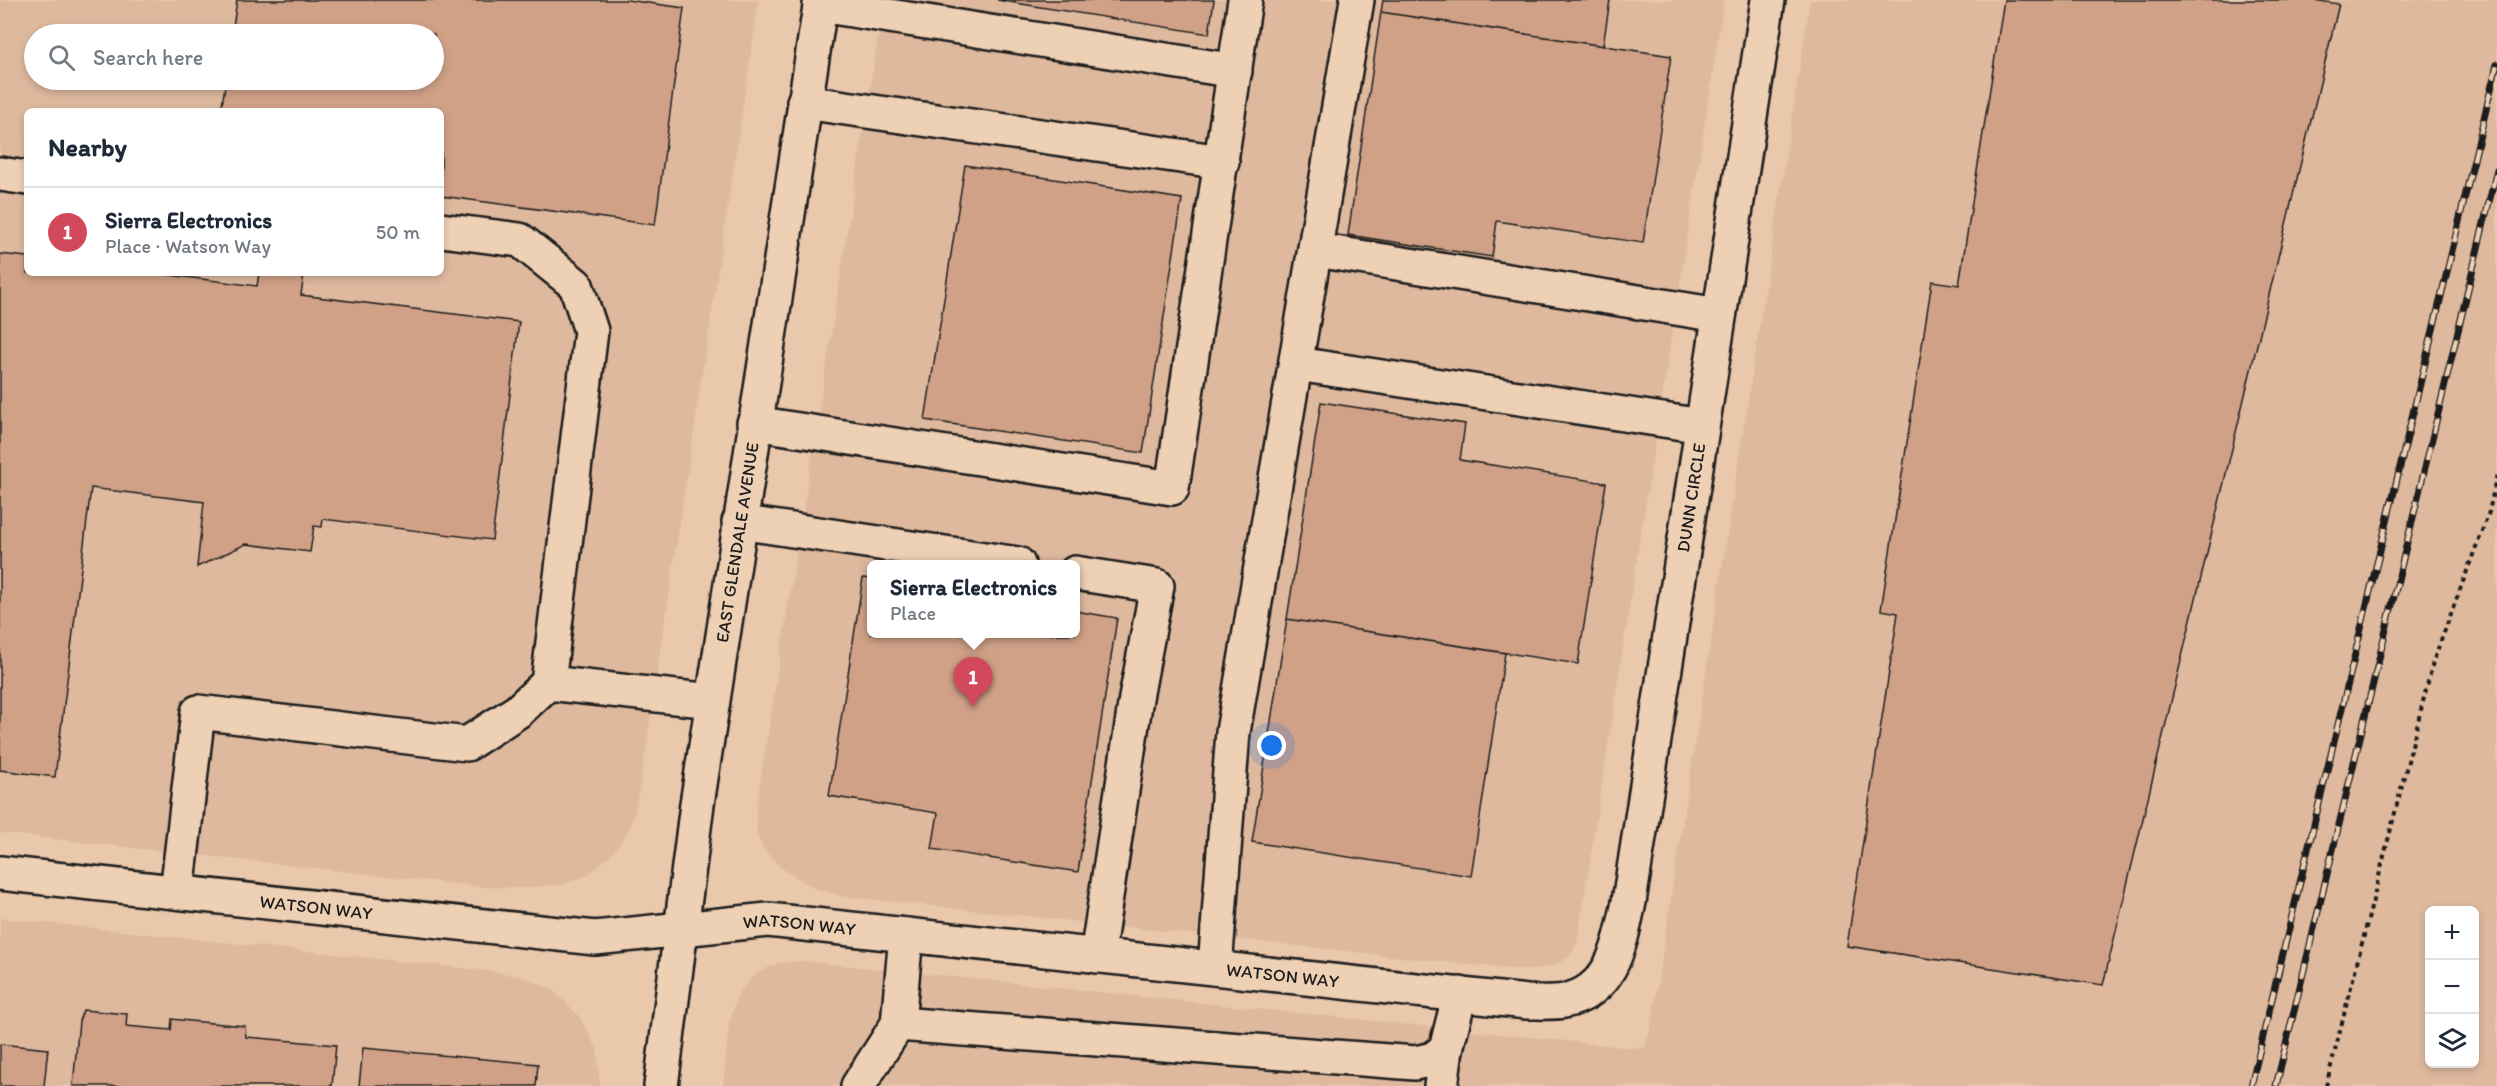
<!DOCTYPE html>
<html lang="en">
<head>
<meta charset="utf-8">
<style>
  :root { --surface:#fff; --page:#f6f6f7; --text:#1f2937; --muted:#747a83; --line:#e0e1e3; --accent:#d1495b }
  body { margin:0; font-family:Itim,sans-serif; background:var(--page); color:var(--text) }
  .controls { position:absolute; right:18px; bottom:18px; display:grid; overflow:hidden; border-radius:9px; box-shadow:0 3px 9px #0003 }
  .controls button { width:54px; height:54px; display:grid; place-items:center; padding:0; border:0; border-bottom:2px solid var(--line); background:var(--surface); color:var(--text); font:30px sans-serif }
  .you { position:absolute; left:1272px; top:746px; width:21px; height:21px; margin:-15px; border:4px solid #fff; border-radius:50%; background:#1a73e8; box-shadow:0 0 0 9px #1a73e833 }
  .badge { display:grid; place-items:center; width:39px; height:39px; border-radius:50%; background:var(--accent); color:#fff; font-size:20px; font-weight:700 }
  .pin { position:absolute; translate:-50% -50px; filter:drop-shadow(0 2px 3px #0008) }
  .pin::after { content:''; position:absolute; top:32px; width:21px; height:18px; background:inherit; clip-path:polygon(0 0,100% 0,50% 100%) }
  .popup { position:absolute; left:867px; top:560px; width:213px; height:78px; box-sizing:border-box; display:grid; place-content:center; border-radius:9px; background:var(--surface); filter:drop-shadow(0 2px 4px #0005); font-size:20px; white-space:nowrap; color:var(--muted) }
  .popup b { font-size:22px; color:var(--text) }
  .popup::after { content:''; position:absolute; left:50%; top:100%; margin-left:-12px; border:12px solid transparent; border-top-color:var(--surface) }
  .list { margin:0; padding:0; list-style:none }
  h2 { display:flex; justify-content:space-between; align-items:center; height:78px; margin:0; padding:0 24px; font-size:26px }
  h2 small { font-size:20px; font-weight:400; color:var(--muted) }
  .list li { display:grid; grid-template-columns:39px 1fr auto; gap:18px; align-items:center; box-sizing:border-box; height:90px; padding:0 24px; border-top:2px solid var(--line) }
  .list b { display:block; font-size:22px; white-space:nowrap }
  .list p { margin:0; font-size:20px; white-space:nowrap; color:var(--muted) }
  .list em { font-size:20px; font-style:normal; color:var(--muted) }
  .icon { flex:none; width:33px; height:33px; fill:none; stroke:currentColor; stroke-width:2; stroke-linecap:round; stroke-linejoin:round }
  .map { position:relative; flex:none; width:2497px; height:1086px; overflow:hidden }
  .search { position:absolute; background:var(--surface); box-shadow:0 3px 9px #0003; left:24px; top:24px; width:420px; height:66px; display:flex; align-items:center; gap:15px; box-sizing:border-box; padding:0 21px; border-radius:33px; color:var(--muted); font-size:22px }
  .panel { position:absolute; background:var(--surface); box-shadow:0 3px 9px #0003; left:24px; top:108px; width:420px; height:168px; border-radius:9px }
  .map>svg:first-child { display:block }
</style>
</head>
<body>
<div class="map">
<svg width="2497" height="1086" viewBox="0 0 2497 1086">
  <rect width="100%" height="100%" fill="#eac8ac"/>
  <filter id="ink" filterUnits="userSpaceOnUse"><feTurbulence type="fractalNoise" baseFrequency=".0167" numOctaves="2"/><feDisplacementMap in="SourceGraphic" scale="12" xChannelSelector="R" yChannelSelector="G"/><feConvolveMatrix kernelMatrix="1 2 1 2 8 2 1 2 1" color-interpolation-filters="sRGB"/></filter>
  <g filter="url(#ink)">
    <!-- built -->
    <path fill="#deb99e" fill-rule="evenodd" d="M0,0H759L640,786L631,826L614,852L588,875L564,884L525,888L483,887L0,833ZM34,34H434V80H34ZM27,111H441V273H27Z
      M884,0H1724L1577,943L1570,956L1555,965L1535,970L1509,969L841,896L814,888L781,868L763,849L757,834L756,809ZM871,564H1075V634H871Z
      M1810,0H2497V1086H723L729,1024L738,993L756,974L778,963L802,961L1633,1048L1645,1047L1651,1027ZM2430,910H2474V1064H2430Z
      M0,918L491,971L527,978L554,991L579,1016L597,1049L600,1086H0Z"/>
    <!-- building -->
    <path fill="#d0a187" stroke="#1c1c1c" stroke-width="1.5" d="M237,0H627L684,8L655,225L441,196V111H221L226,80H434V34H232Z
      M997,0H1214L1209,34Z
      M1383,0H1610L1603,46L1381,12Z
      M2004,0H2313L2339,4L2103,985L1847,946L1898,613L1881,610L1932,281L1959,285Z
      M1381,12L1671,56L1643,243L1497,221L1492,257L1348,235Z
      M965,165L1182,199L1143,453L925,420Z
      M0,254L27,257V273H153L257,286L259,273H304L301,295L519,322L492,540L323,519L322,527L314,526L310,552L246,544L197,567L204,502L91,488L55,777L0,770Z
      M1321,402L1465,424L1460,460L1606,483L1578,664L1287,619Z
      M863,578L871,579V634H1075V611L1117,618L1078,872L932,849L938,813L829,796Z
      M1287,619L1505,653L1471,876L1252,842Z
      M83,1010L127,1014L126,1026L171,1030L172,1019L190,1021L245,1026L246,1037L336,1045L332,1086H73L79,1021Z
      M0,1044L48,1049L44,1086H0Z
      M363,1048L538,1064L536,1086H359Z"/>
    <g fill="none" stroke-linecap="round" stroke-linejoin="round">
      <!-- minor casing -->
      <g stroke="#1c1c1c" stroke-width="38">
        <g id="minor">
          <path d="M820,5L1235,71"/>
          <path d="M804,102L1222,162"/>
          <path d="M0,174L27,178"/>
          <path d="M441,230L520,240L576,285L591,331L548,683"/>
          <path d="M1316,250L1719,315"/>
          <path d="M1297,364L1702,426"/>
          <path d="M754,423L1172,488L1245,0"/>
          <path d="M739,522L1018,564"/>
          <path d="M1075,573L1157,586L1136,698L1097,956"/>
          <path id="s1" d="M0,873L595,938L768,920L1527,1002C1539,1002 1553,1003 1564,1001C1613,991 1620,944 1629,902L1768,0"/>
          <path d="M177,892L198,712L467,744L518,711L548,683L712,701"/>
          <path d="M1215,968L1233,732L1357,0"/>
          <path d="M898,1024L1415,1063L1433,1059L1446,1049L1460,994"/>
          <path id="s2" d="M661,1086L697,804L821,0"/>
          <path d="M858,1086L898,1024L906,935"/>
          <path d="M1441,1086L1446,1049"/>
        </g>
      </g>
      <!-- path -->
      <path stroke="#1c1c1c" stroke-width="4" stroke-dasharray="4.5 4.5" stroke-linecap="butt" d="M2326,1086L2433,662L2489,512L2497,474"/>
      <!-- minor -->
      <use href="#minor" stroke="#eed0b4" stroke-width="33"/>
      <!-- rail casing -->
      <g stroke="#1c1c1c" stroke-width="7">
        <path id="rail" d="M2251,1086L2497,64
          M2276,1086L2497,169"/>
      </g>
      <!-- rail -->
      <use href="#rail" stroke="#eed0b4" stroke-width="4.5" stroke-dasharray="14" stroke-linecap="butt"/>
    </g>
  </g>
  <g text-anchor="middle" stroke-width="5" stroke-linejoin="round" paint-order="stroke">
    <!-- street labels -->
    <g font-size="18" fill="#1c1c1c" stroke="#eed0b4">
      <text dy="6" stroke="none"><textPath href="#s1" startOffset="2109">DUNN CIRCLE</textPath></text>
      <text dy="6" stroke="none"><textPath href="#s2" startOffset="549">EAST GLENDALE AVENUE</textPath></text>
      <text dy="6" stroke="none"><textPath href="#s1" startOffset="318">WATSON WAY</textPath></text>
      <text dy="6" stroke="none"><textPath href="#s1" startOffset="804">WATSON WAY</textPath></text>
      <text dy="6" stroke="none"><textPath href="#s1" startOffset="1290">WATSON WAY</textPath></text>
    </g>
  </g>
</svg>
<div class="controls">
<button>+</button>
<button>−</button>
<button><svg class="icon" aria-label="layers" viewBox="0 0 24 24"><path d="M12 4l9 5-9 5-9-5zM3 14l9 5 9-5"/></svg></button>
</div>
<div class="you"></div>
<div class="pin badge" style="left:973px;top:707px">1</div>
<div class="popup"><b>Sierra Electronics</b>Place</div>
<div class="search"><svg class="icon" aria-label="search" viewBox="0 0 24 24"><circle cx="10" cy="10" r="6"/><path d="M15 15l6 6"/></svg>Search here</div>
<section class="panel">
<h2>Nearby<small></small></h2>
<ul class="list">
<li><span class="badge">1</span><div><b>Sierra Electronics</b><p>Place · Watson Way</p></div><em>50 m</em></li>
</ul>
</section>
</div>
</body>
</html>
